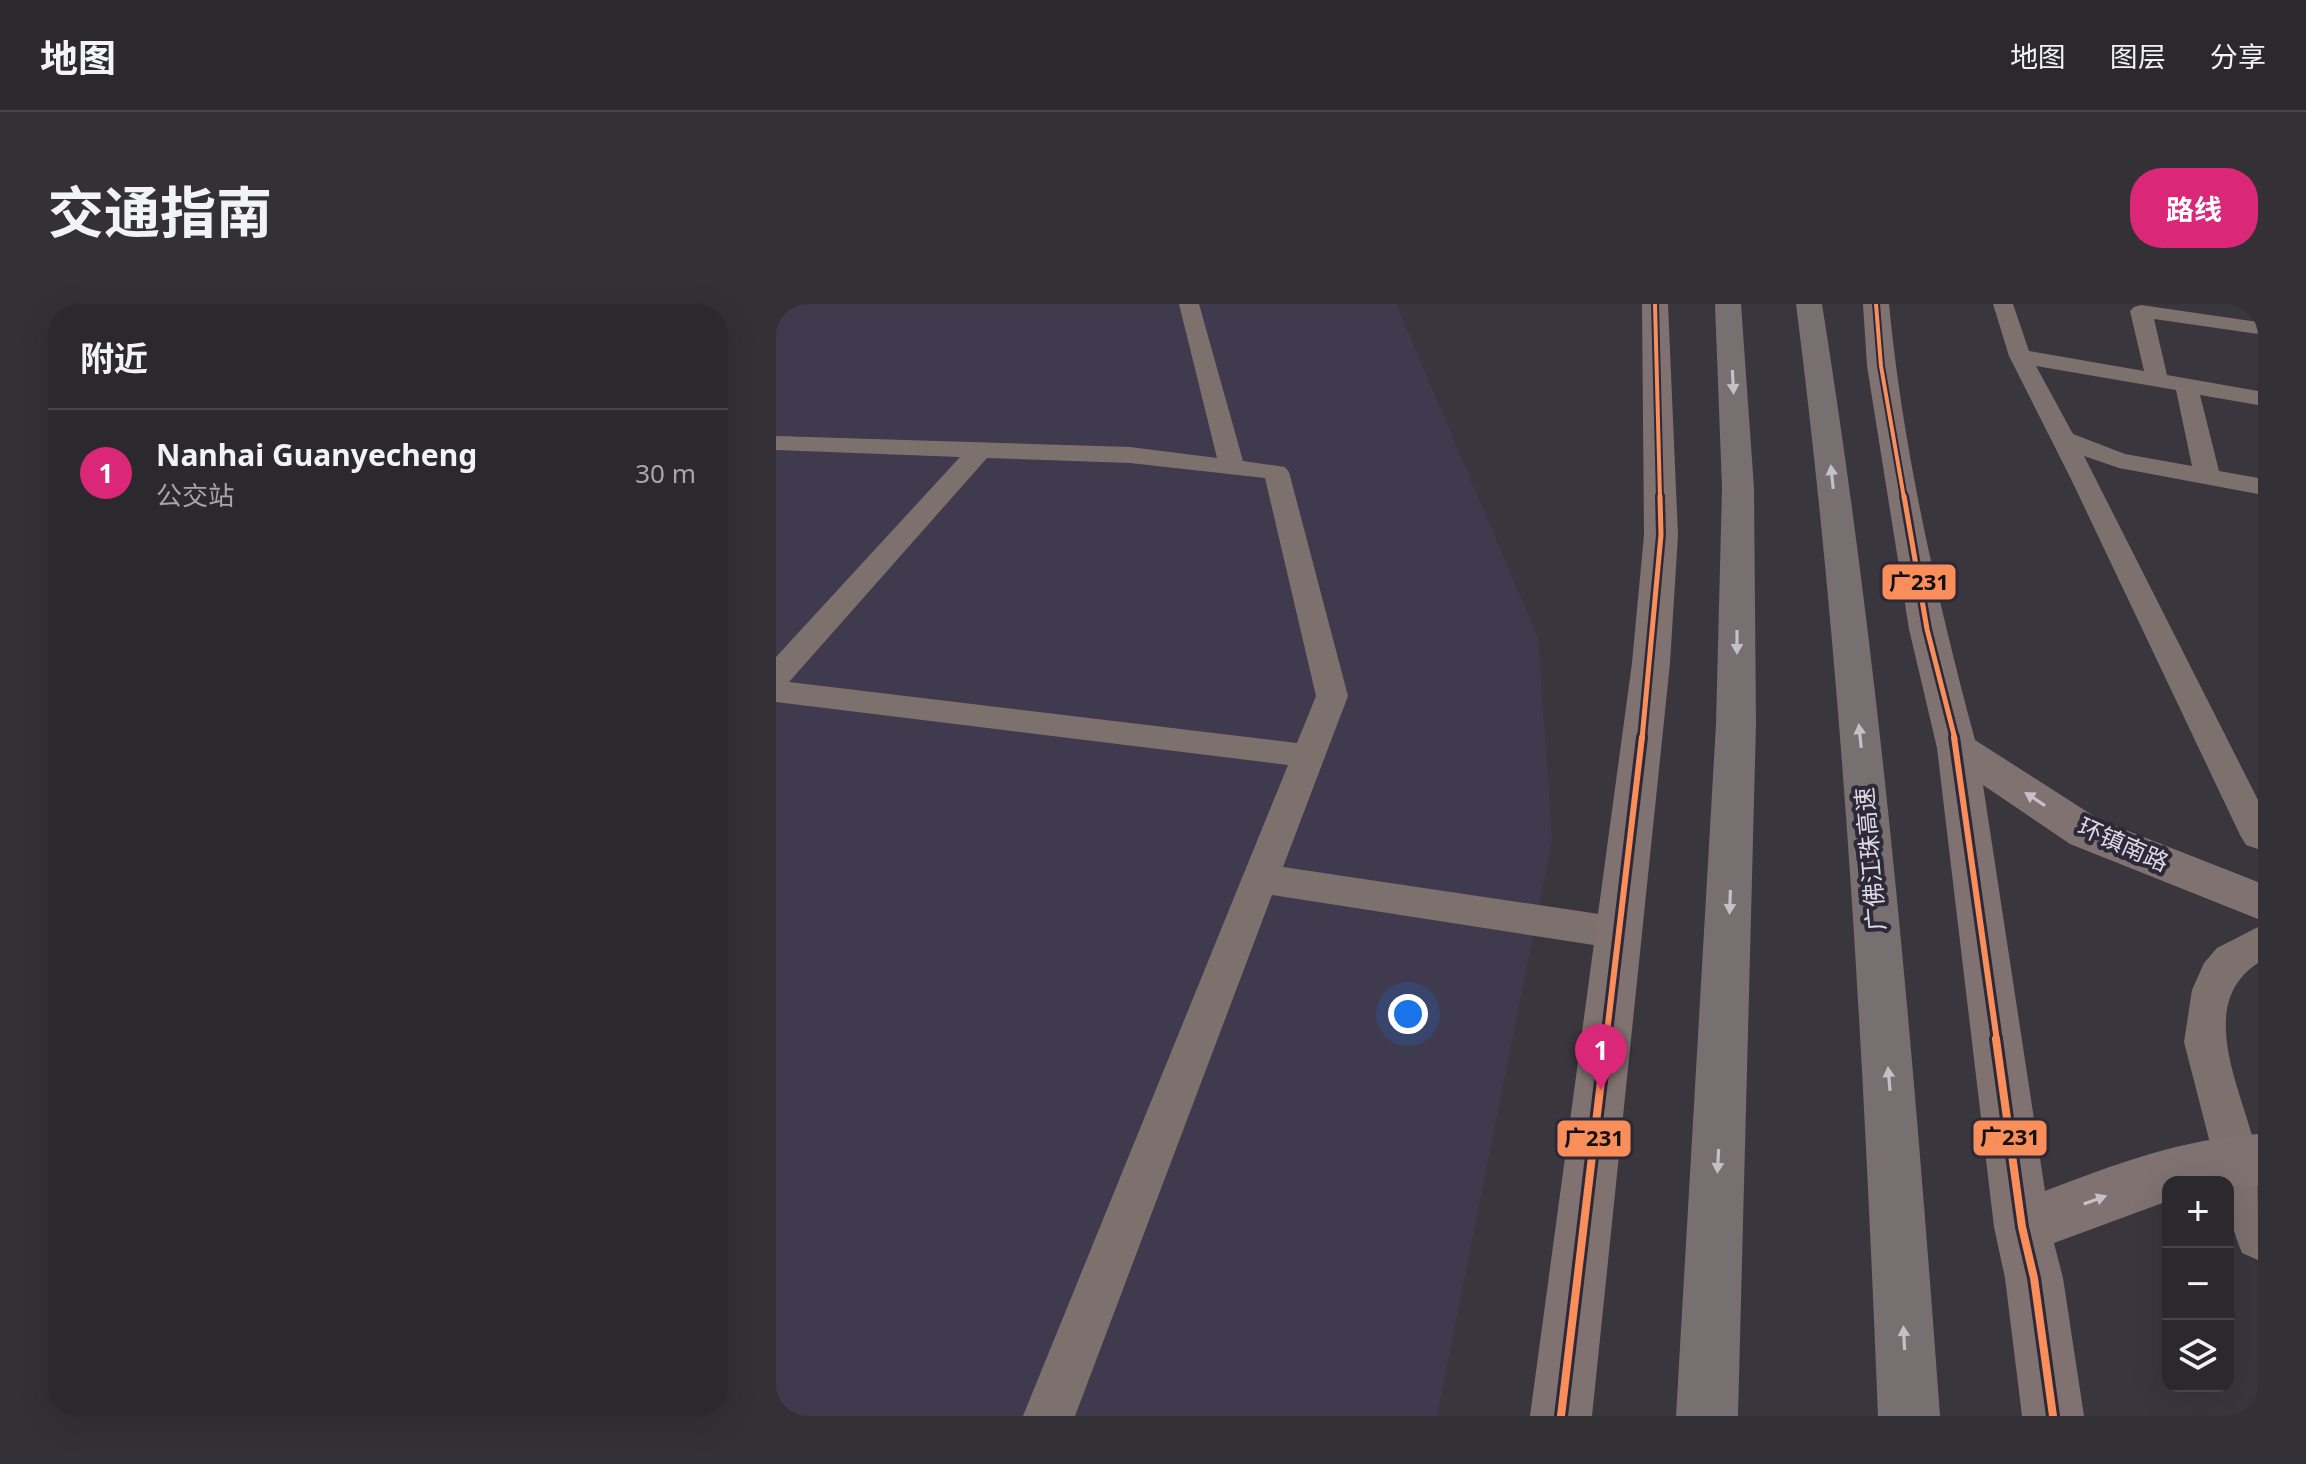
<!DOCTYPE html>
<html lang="zh">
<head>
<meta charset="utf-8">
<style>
  :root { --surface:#2b282e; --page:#333036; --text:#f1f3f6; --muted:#a6a6aa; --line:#47444a; --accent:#db2777 }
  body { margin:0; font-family:"Noto Sans","Noto Sans SC",sans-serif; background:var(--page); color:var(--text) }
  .controls { position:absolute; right:24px; bottom:24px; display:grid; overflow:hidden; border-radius:16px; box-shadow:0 8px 32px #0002 }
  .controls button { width:72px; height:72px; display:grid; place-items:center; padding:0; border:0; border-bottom:2px solid var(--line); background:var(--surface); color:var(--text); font:40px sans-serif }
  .you { position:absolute; left:632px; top:710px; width:28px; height:28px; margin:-20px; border:6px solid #fff; border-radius:50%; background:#1a73e8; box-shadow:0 0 0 12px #1a73e833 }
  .badge { display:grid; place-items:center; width:52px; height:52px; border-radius:50%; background:var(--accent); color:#fff; font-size:26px; font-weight:700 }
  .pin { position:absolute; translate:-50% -66px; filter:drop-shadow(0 2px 4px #0008) }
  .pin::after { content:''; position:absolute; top:42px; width:28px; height:24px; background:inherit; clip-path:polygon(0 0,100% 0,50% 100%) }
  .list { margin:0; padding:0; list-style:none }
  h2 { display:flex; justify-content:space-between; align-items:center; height:104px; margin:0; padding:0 32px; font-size:34px }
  h2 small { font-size:26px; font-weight:400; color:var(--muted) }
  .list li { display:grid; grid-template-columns:52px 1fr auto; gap:24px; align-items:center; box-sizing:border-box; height:128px; padding:0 32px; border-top:2px solid var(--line) }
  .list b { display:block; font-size:30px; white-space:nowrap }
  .list p { margin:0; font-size:26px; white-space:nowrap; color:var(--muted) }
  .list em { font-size:26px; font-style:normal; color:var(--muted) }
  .icon { flex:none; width:44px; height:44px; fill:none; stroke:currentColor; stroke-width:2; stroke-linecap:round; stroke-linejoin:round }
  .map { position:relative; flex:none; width:1482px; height:1112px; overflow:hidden; border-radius:32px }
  header { display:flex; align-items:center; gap:48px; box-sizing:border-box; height:112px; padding:0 40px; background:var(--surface); border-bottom:2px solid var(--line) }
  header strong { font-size:38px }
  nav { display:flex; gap:44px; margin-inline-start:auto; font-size:28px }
  .intro { display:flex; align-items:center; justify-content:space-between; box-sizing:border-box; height:192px; padding:0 48px }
  h1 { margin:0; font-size:56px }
  .button { padding:20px 36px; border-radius:32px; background:var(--accent); color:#fff; font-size:28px; font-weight:700 }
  main { display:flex; gap:48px; padding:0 48px }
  aside { flex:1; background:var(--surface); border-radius:32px; box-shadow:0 8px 32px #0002 }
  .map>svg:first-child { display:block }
</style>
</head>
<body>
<header>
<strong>地图</strong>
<nav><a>地图</a><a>图层</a><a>分享</a></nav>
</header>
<div class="intro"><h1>交通指南</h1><a class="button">路线</a></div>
<main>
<aside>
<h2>附近<small></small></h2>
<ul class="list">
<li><span class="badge">1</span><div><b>Nanhai Guanyecheng</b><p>公交站</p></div><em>30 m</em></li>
</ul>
</aside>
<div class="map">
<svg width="1482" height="1112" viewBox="0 0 1482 1112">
  <rect width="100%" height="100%" fill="#39363e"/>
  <!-- built -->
  <path fill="#403a4e" d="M0,0H620L762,334L776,536L661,1112H0Z"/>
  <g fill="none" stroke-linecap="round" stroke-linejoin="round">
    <!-- minor -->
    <path fill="#7d716e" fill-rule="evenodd" d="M403,0H423L467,157L509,163L513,168L572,392L507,563L843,613L856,618L862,629L856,640L843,645L496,591L299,1112H247L512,461L0,398V353L184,153L0,146V132L354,143L441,154ZM211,154L354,159L489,174L540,392L521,439L13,378Z
      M1217,0H1237L1253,47L1368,67L1354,7L1358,3L1365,1L1482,18V30L1378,15L1391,71L1482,87V101L1424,91L1443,167L1482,174V190L1343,164L1308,152L1482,496V545L1470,541L1464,531L1295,175L1233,52ZM1260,62L1400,86L1416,162L1349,150L1297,130Z
      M1482,623V659C1416,702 1470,793 1481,852C1482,882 1482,924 1482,956L1466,949C1456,925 1452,904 1452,878H1444L1408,738L1416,686L1428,659L1441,644Z"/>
    <!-- major -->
    <path fill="#7f7270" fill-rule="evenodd" d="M866,0H892L902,231L894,359L816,1112H754L856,359L868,231Z
      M1087,0H1113C1127,147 1161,294 1199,436L1324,516L1482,578V615L1294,540L1207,481L1269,887C1339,860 1406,835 1482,830V882L1452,884V878H1392V897L1278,939L1287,974L1308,1112H1246L1229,974L1218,923L1161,444L1133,325L1091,62Z"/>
    <!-- highway -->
    <path fill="#786f71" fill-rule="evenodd" d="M939,0H965L978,184L980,420L962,1112H900L940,420L946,184Z
      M1020,0H1046C1105,369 1137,740 1164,1112H1102C1087,740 1067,369 1020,0Z"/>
    <!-- bus-1-far3 casing -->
    <g stroke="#2d2938" stroke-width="8">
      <path id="bus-1-far3" d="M879,0L884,194
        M1100,0L1105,62L1128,194"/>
    </g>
    <!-- bus-1-far2 casing -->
    <g stroke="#2d2938" stroke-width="10">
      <path id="bus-1-far2" d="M1128,192L1151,325L1179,435
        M866,435L885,231L884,192"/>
    </g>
    <!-- bus-1-far1 casing -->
    <g stroke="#2d2938" stroke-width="12">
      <path id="bus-1-far1" d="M1178,433L1221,737
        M830,737L866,433"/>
    </g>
    <!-- bus-1 casing -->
    <g stroke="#2d2938" stroke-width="14">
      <path id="bus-1" d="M1220,735L1246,923L1258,974L1277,1112
        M785,1112L830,735"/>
    </g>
    <!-- bus-1-far3 -->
    <use href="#bus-1-far3" stroke="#fa8e5a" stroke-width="4"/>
    <!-- bus-1-far2 -->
    <use href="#bus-1-far2" stroke="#fa8e5a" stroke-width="5"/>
    <!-- bus-1-far1 -->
    <use href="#bus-1-far1" stroke="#fa8e5a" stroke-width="6"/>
    <!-- bus-1 -->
    <use href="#bus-1" stroke="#fa8e5a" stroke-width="8"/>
  </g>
  <!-- one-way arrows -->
  <defs><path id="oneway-solid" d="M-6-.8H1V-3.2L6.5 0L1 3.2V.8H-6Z" transform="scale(2)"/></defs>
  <g fill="#c4c0c8">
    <use href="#oneway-solid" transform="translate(957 78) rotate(87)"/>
    <use href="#oneway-solid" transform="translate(1056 173) rotate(-96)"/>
    <use href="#oneway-solid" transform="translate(961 338) rotate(90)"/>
    <use href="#oneway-solid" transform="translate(1084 432) rotate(-96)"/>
    <use href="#oneway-solid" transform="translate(954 598) rotate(92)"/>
    <use href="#oneway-solid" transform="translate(1113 775) rotate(-95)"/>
    <use href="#oneway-solid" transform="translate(942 857) rotate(93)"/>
    <use href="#oneway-solid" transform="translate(1128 1034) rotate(-93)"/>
  </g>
  <g fill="#c6c1c8">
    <use href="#oneway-solid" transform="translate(1259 495) rotate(-147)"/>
    <use href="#oneway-solid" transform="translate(1319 896) rotate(-20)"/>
  </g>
  <g text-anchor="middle" stroke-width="8" stroke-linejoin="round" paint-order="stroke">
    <!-- street labels -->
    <g font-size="24" fill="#dedbe5" stroke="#2d2938">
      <text transform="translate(1347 541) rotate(24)" y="8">环镇南路</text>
      <text transform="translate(1095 555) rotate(-95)" y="8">广佛江珠高速</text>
    </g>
  </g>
  <g stroke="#2d2938" stroke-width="3">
    <rect x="1105" y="259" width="76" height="38" rx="8" fill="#fa8e5a"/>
    <rect x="1196" y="815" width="76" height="38" rx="8" fill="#fa8e5a"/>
    <rect x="780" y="815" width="76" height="39" rx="8" fill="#fa8e5a"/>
  </g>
  <g font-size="22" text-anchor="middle" font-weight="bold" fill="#111">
    <text x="1143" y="286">广231</text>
    <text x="1234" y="841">广231</text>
    <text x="818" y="842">广231</text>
  </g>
</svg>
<div class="controls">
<button>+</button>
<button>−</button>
<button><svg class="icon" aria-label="layers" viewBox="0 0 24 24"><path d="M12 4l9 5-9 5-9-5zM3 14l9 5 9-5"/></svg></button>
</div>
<div class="you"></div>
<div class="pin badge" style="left:825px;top:786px">1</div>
</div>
</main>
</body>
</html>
